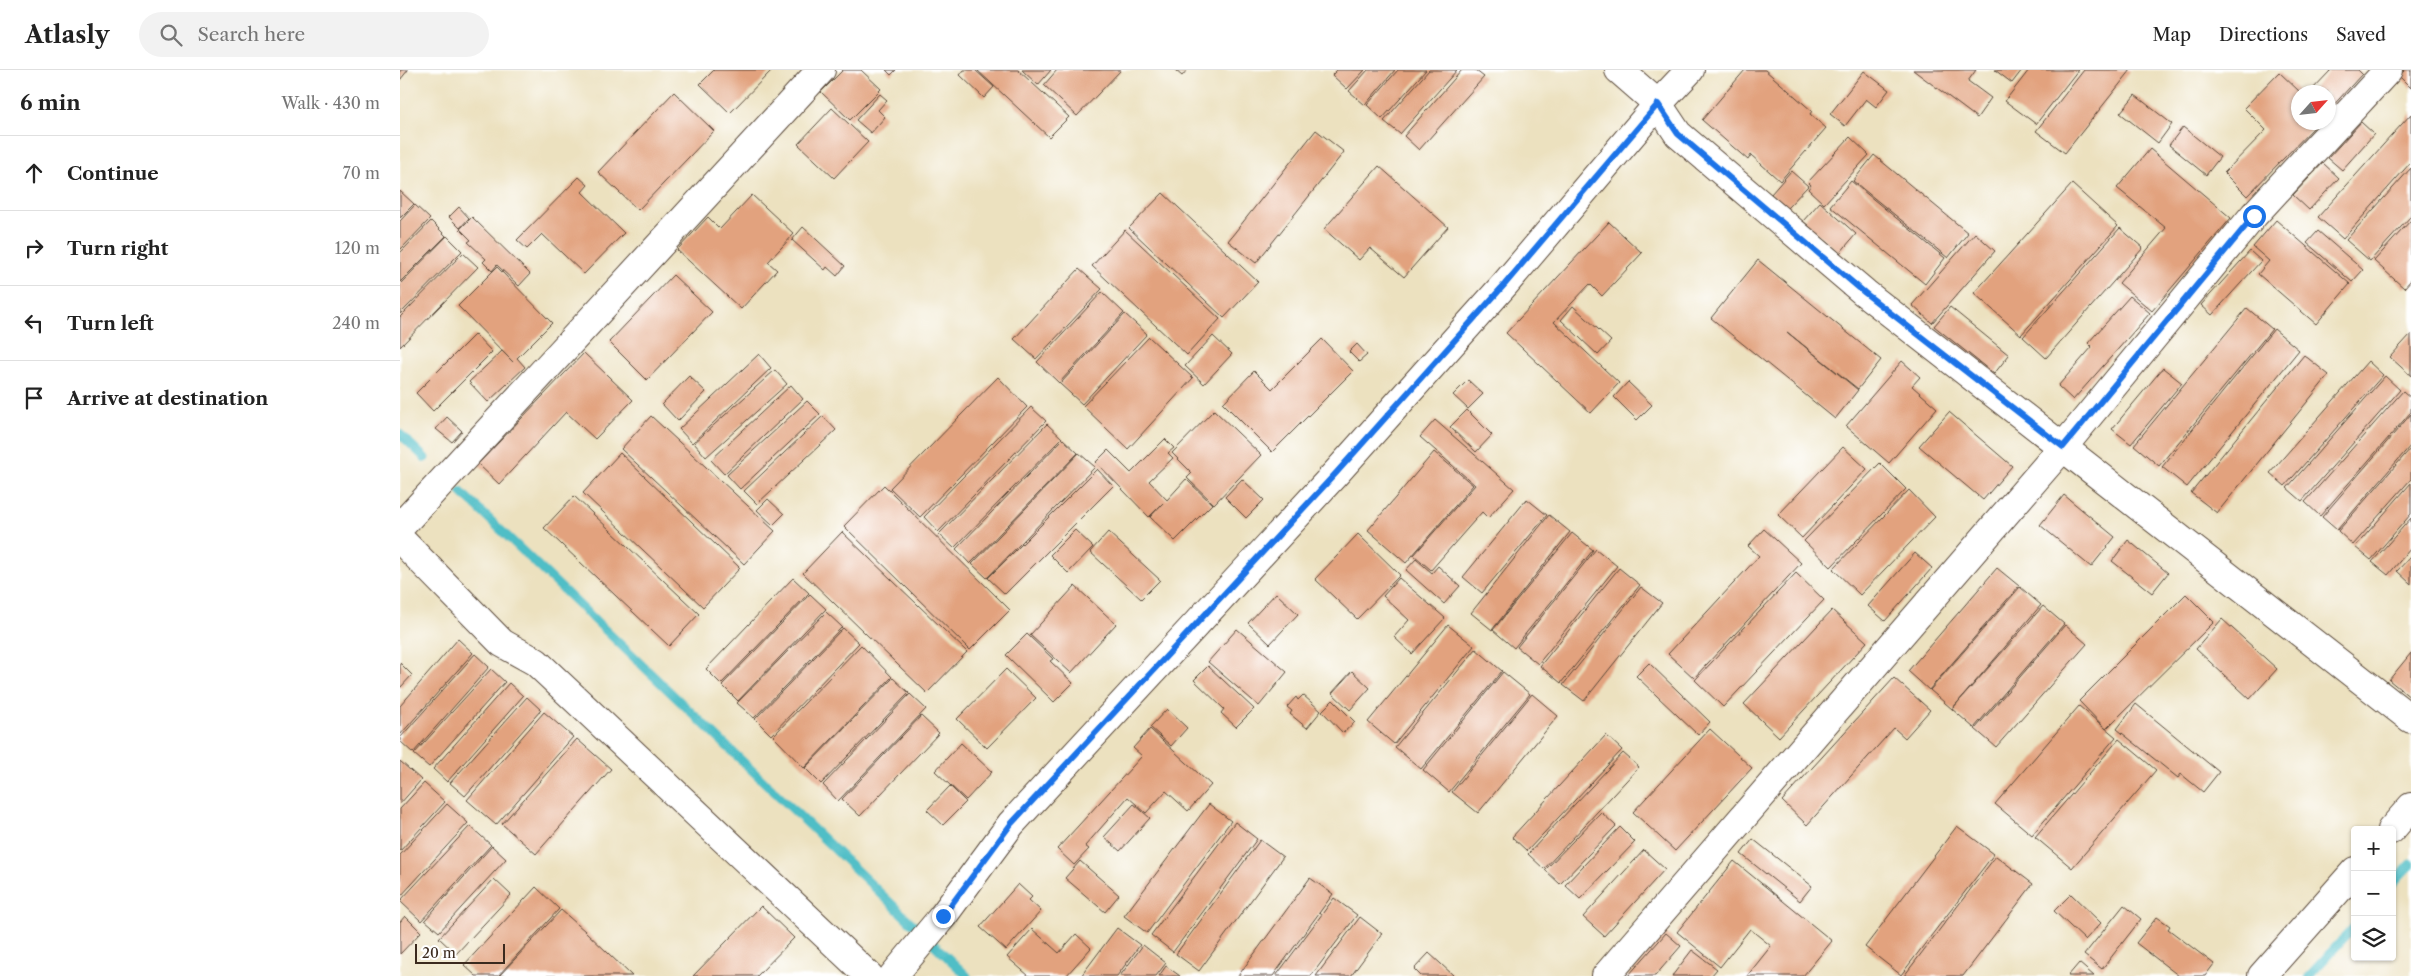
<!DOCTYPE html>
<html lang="en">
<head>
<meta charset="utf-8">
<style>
  :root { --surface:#fff; --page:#f2f2f2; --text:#222; --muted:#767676; --line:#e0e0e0 }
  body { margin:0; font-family:"Libre Caslon Text",serif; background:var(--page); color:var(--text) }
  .controls { position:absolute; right:15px; bottom:15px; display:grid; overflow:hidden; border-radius:5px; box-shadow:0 1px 4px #0004 }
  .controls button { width:45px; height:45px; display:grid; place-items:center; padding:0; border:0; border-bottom:1px solid var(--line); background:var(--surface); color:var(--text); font:25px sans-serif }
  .compass { position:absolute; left:1891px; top:15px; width:45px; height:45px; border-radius:50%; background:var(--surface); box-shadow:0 1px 4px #0004; rotate:63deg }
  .scale { position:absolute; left:15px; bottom:12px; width:90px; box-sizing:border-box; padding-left:5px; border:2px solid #3b2a1e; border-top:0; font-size:14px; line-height:18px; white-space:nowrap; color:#3b2a1e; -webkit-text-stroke:4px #fff; paint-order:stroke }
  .stop { position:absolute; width:15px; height:15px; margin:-11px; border:4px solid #1a73e8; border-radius:50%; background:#fff }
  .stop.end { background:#1a73e8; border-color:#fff; box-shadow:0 1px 5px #0008 }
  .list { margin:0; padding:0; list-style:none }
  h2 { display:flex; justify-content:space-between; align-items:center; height:65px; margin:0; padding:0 20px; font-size:21px }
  h2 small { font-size:16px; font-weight:400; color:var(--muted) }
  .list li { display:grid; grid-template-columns:32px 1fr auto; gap:15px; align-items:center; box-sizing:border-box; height:75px; padding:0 20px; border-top:1px solid var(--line) }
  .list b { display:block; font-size:19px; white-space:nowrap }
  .list em { font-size:16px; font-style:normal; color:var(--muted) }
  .icon { flex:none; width:28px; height:28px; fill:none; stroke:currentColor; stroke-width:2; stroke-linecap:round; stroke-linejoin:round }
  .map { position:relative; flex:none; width:2011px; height:906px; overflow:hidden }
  header { display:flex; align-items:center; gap:30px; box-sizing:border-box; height:70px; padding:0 25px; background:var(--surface); border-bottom:1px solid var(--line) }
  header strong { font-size:24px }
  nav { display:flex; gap:28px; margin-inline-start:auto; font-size:18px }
  .search { width:350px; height:45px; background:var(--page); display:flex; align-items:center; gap:12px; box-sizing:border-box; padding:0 18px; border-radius:28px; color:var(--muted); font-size:19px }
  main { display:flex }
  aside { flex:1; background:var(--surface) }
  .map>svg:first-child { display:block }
</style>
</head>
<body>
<header>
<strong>Atlasly</strong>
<div class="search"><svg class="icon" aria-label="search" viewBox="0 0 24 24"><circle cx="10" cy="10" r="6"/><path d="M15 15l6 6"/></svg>Search here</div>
<nav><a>Map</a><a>Directions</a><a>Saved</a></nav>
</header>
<main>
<aside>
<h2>6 min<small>Walk · 430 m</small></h2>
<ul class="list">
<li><svg class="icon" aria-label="ahead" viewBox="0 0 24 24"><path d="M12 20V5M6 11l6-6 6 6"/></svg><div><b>Continue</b></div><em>70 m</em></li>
<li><svg class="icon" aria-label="right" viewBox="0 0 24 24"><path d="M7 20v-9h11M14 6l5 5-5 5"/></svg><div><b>Turn right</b></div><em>120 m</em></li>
<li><svg class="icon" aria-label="left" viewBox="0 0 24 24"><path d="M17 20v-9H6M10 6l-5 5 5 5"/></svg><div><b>Turn left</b></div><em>240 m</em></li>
<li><svg class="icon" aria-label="arrive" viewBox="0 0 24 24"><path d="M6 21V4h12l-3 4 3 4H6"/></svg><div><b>Arrive at destination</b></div></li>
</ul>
</aside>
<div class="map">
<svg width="2011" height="906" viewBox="0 0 2011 906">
  <rect width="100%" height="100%" fill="#fff"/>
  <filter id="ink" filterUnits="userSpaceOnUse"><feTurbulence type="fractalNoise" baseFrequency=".02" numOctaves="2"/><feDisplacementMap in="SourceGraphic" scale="10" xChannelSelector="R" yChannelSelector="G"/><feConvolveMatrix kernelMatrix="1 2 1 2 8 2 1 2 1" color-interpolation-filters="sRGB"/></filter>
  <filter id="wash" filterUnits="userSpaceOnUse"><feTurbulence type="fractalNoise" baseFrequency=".0096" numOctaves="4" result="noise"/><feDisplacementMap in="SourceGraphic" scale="20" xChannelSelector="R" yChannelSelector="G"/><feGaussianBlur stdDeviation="1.12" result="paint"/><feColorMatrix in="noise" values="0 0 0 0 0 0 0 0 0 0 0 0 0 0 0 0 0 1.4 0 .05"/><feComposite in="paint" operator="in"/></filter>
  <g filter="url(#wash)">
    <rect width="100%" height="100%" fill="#ece1bf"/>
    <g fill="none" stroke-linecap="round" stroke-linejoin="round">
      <!-- stream -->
      <path stroke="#50bec6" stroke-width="9" d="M0,364L25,388
        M61,422L567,906
        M1992,814L2011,794
        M1909,906L1955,856"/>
    </g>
    <g id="blocks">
      <!-- building -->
      <path fill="#e2a27e" d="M0,0H8L0,10Z
        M314,0H372L330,43L300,14Z
        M443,0H461L481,19L450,50L421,22Z
        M486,0H496L491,5Z
        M564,0H575L594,17L584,28L560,5Z
        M577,0H618L669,47L649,67Z
        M622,0H651L638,15Z
        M657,0H721L677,46L644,15Z
        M775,0H787L782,6Z
        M937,0H965L947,19L932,5Z
        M968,0H995L965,35L949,21Z
        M998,0H1026L982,49L967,35Z
        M1029,0H1057L1000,64L984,51Z
        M1062,0H1075L1084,7L1019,80L1004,66Z
        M1345,0H1365L1412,41L1410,44L1426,58L1380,111L1351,85L1348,90L1302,50Z
        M1513,0H1576L1568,11L1591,28L1577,48Z
        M1595,0H1622L1612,13Z
        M1629,0H1678L1636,54L1605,31Z
        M1684,0H1731L1665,83L1636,61Z
        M1931,0H1958L1962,4L1928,41V22H1910Z
        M2005,0H2011V18L1999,6Z
        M1464,1L1489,20L1476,37L1466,29L1445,56L1430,44Z
        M1879,2L1900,22L1898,52H1919L1847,126L1824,103L1866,60L1844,38Z
        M274,22L314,61L238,140L198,102Z
        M480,24L487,30L478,40L485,47L471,63L456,50Z
        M1735,25L1772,54L1758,73L1720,43Z
        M432,38L468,72L434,108L398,74Z
        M2011,44V92L1943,169L1918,147Z
        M1961,52L1974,64L1942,100L1928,88Z
        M1783,57L1820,87L1806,105L1769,75Z
        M916,60L944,82L856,193L828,171Z
        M1450,67L1469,85L1424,134L1408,119L1411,115L1408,112Z
        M1750,79L1831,148L1752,241L1719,213L1766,158L1717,118Z
        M1474,85L1568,163L1548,188L1453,111Z
        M1923,93L1939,108L1909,140L1893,125Z
        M979,96L1048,157L1004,207L970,178L959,190L924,159Z
        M2011,98V146L1970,191L1946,170Z
        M1391,101L1408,116L1387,138L1371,124Z
        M179,107L188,115L182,122L224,163L184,204L142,164L127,179L117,170Z
        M1451,111L1545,188L1525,214L1430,136Z
        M1672,114L1718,156L1621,265L1574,223Z
        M0,121L14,134L0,148Z
        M763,123L858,212L824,248L729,158Z
        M352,125L394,164L368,192L377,200L341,239L277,180L308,147L320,159Z
        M1420,132L1456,164L1440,183L1403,151Z
        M15,135L30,149L0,180V151Z
        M59,137L69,148L60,158L49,147Z
        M72,147L130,204L119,216L97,195L92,201L83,192L86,189L68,172L71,170L60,159Z
        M1876,150L1950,214L1916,254L1858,204L1869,191L1853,177Z
        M2011,150V210L2004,218L1974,191Z
        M31,151L46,166L0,212V183Z
        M1209,152L1242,183L1202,226L1190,214L1154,252L1219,313L1191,343L1106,263Z
        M403,157L445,196L437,206L427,197L425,200L392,170Z
        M1720,158L1743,178L1646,288L1623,267Z
        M725,160L820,249L787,285L692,196Z
        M1918,161L1963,200L1952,212L1907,173Z
        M1575,163L1595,181L1532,253L1512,235Z
        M47,166L62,181L0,244V214Z
        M1850,181L1861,191L1812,245L1801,235Z
        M63,183L78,197L0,277V247Z
        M1358,190L1481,290L1458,319L1387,262L1458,320L1435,349L1311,248Z
        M97,197L152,253L117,288L125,297L88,332L69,312L102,281L113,292L58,236Z
        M679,199L702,219L636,289L614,269Z
        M273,205L312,242L247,310L209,272Z
        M702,222L724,243L659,313L637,292Z
        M1730,226L1750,243L1673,330L1658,316L1692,277L1688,273Z
        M1173,236L1211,271L1198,285L1161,250Z
        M1550,237L1609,285L1594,304L1534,256Z
        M1847,238L1872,259L1759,396L1734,375Z
        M725,244L747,264L682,334L660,314Z
        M1874,259L1899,280L1787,417L1762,397Z
        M75,264L92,282L33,341L16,323Z
        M2011,264V306L1990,287Z
        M813,266L832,284L804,314L785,296Z
        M749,267L793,308L728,379L683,336Z
        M922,269L953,301L872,382L823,333L854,301L872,319Z
        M957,274L967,285L959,292L949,282Z
        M184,283L233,330L195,369L166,342L99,414L78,394Z
        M359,284L371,298L292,373L279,359Z
        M1904,285L1929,305L1817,443L1791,423Z
        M1502,291L1520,307L1512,316L1537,338L1489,393L1446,356Z
        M1968,291L1983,305L1885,416L1870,403Z
        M1763,298L1782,313L1731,374L1712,359Z
        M375,300L387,314L306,387L294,373Z
        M289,306L306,322L278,351L262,334Z
        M1985,306L2000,320L1902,431L1887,418Z
        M598,307L627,337L520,447L490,418Z
        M1068,310L1083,324L1068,339L1053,325Z
        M1228,312L1252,335L1237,350L1214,327Z
        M391,315L403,329L324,404L311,390Z
        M2003,321L2011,328V342L1920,446L1905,432Z
        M407,331L420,344L340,419L327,405Z
        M631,337L646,351L538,462L524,447Z
        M814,340L861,385L814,434L787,408L792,403L772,383Z
        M1067,340L1092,365L1076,382L1050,357Z
        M1549,342L1612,396L1583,430L1519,376Z
        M2011,344V375L1937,460L1922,447Z
        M251,346L375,461L344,494L221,379Z
        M423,346L436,360L357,434L344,421Z
        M47,347L62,361L52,372L36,359Z
        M1035,350L1114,419L1088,448L1082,442L1031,500L1014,485L1075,415L1020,367Z
        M647,354L662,368L554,478L539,464Z
        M663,369L678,383L570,494L556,479Z
        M765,369L774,378L768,383L773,388L749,411L767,430L786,409L812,434L775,471L750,447L763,433L749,447L696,392L708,380L731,403Z
        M1443,377L1467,399L1402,468L1378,445Z
        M2011,378V409L1953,475L1938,461Z
        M1034,382L1073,415L1006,493L968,460Z
        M220,383L340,498L303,537L183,423Z
        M679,383L695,397L587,508L572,494Z
        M1480,393L1506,419L1431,497L1404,471Z
        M697,399L713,416L605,524L588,508Z
        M842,409L864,430L846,448L825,427Z
        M2011,413V444L1971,490L1955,477Z
        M484,415L610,540L570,580L444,456Z
        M1509,420L1535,447L1460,525L1433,499Z
        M1664,425L1715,467L1691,497L1640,455Z
        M174,426L299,544L269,576L144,458Z
        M368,429L384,444L373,455L357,440Z
        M1127,429L1147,445L1082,523L1063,507Z
        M1149,445L1170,462L1092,560L1071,543Z
        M2011,448V478L1988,505L1972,492Z
        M1364,459L1401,493L1294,608L1268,584L1359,486L1348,476Z
        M675,460L693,477L668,503L650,485Z
        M442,462L567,582L527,623L403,503Z
        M708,462L760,510L741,529L690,482Z
        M1172,463L1193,480L1114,578L1093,560Z
        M958,464L1000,505L957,549L915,509Z
        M1728,470L1768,503L1752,523L1712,491Z
        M1196,479L1217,496L1138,594L1117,577Z
        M1515,483L1532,498L1485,551L1468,536Z
        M2011,486V514L1997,501Z
        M1016,489L1032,503L1038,496L1060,516L1044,534L1006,500Z
        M1219,498L1240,515L1161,613L1140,596Z
        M1597,498L1619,516L1529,620L1508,601Z
        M1396,503L1424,530L1323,637L1295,610Z
        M393,508L409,523L321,614L306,599Z
        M999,508L1045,548L1012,584L994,567L1009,550L983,526Z
        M675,516L716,554L671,603L630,565Z
        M1241,517L1262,533L1184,631L1163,615Z
        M1620,517L1641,535L1552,639L1530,620Z
        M876,523L898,544L870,574L848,553Z
        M410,524L426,539L338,631L322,615Z
        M1786,524L1814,552L1706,659L1679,631Z
        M1643,536L1664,554L1574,658L1552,639Z
        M1432,540L1467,572L1379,667L1344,634Z
        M426,542L442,557L354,648L337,633Z
        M1822,549L1877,599L1850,629L1796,579Z
        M1048,555L1074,576L994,674L968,652Z
        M1665,555L1687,574L1596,677L1575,659Z
        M443,558L459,573L371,665L355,649Z
        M837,559L887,602L859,636L808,592Z
        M627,564L653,589L650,591L673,613L654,632L606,585Z
        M58,569L73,583L0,665V636Z
        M461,575L492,607L404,698L373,666Z
        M1076,579L1102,601L1021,699L995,677Z
        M2011,583V628L1989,610Z
        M75,584L89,597L13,683L0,671V668Z
        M0,593L12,605L0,618Z
        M1249,593L1310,652L1298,665L1236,606Z
        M808,596L854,639L836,657L821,643L824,639L794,610Z
        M91,599L105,612L29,697L14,684Z
        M606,599L636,628L587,678L557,649Z
        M952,601L970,618L950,640L932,623Z
        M1103,602L1130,624L1049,722L1023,700Z
        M493,608L509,623L421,714L405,698Z
        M1494,608L1530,640L1505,668L1494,658L1407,755L1382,731Z
        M109,613L123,626L47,712L33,699Z
        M510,624L526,639L438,731L423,715Z
        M1132,624L1158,646L1078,743L1052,722Z
        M903,625L921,641L907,658L890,644L892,641L887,637L896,627L898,630Z
        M127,627L141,640L65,726L50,713Z
        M933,630L955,652L943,663L922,641Z
        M1736,634L1819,702L1803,722L1781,704L1778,708L1717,659Z
        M1679,636L1716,667L1632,765L1595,734Z
        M767,639L787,658L771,676L750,657Z
        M144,642L173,667L96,755L67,730Z
        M521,646L539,663L460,746L442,729Z
        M750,659L811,715L788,741L766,721L746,743L728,727L685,776L689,779L674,795L657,779L742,686L733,678Z
        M1310,659L1352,698L1275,781L1233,742Z
        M1206,665L1222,680L1127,781L1112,767Z
        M177,669L211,699L136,784L102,754Z
        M1719,669L1756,700L1672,798L1635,767Z
        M561,673L592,702L566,730L535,701Z
        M1223,683L1239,697L1144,799L1128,784Z
        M0,691L21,710L0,734Z
        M24,713L45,732L0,781V739Z
        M550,716L566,732L543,755L527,740Z
        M47,734L68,753L0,827V785Z
        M734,734L750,748L720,781L704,767Z
        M809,734L831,751L747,863L724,846Z
        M1201,742L1216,756L1160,814L1145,800Z
        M835,752L857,769L773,882L751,865Z
        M70,756L91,775L21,851L0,831Z
        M1557,756L1594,784L1501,905L1465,877Z
        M1220,757L1235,772L1180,829L1165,815Z
        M1353,769L1412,816L1400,831L1341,784Z
        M860,770L883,787L799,901L776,884Z
        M92,776L106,789L39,862L25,850Z
        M1244,780L1265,799L1204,866L1183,847Z
        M1596,786L1633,814L1563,906H1504Z
        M680,791L719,825L705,842L665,808Z
        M1334,791L1432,871L1403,906H1347L1371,876L1350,859L1320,897L1277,862Z
        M910,808L933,824L873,906H838Z
        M94,809L111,825L56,884L39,868Z
        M618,814L632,827L629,830L641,841L606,880L580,857Z
        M136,817L159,839L98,906H76L64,895Z
        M1671,824L1701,853L1685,870L1654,841Z
        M934,828L957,845L911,906H876Z
        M1724,835L1741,849L1702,899L1684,885Z
        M361,836L394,868L357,906H293Z
        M161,840L185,861L232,906H99Z
        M5,846L21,862L0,884V852Z
        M960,847L982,864L951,906H916Z
        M1757,847L1770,856L1768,859L1814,894L1805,906H1779L1736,873Z
        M717,858L740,875L717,906H681Z
        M632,859L659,883L676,864L691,878L666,906H629L607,887Z
        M1266,863L1281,876L1255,906H1228Z
        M743,875L766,893L756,906H720Z
        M1292,880L1317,899L1311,906H1272Z
        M1029,883L1053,905L1052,906H1021L1014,899Z
        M1679,893L1694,906H1668Z
        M766,896L780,906H759Z"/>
    </g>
  </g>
  <g filter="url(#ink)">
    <use href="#blocks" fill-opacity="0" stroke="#564536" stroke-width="1"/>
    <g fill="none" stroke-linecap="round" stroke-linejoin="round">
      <!-- minor casing -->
      <g stroke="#564536" stroke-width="30">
        <path id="minor" d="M1219,0L1258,34L1278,64L1465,223L2011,649
          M0,457L421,0
          M0,469L102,573L136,592L469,906
          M1991,760L2011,737
          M493,906L543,846L611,754L937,402L1105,214L1258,34L1290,0
          M1206,906L1663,377L1854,145L1988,0
          M1862,906L1955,801"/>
      </g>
      <!-- minor -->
      <use href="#minor" stroke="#fff" stroke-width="28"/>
    </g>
  </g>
  <g fill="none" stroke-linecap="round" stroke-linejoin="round" filter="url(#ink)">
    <!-- route -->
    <path stroke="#1a73e8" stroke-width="6" d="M543,846L611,754L937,402L1105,214L1258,34L1278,64L1465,223L1663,377L1854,146"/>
  </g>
</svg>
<div class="controls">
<button>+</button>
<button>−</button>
<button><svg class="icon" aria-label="layers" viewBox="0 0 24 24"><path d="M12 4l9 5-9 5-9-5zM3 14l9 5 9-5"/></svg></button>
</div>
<svg class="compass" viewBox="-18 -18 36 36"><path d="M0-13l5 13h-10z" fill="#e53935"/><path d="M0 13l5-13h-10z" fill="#767676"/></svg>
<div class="scale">20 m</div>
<div class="stop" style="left:1854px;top:146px"></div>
<div class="stop end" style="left:543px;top:846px"></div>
</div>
</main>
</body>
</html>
